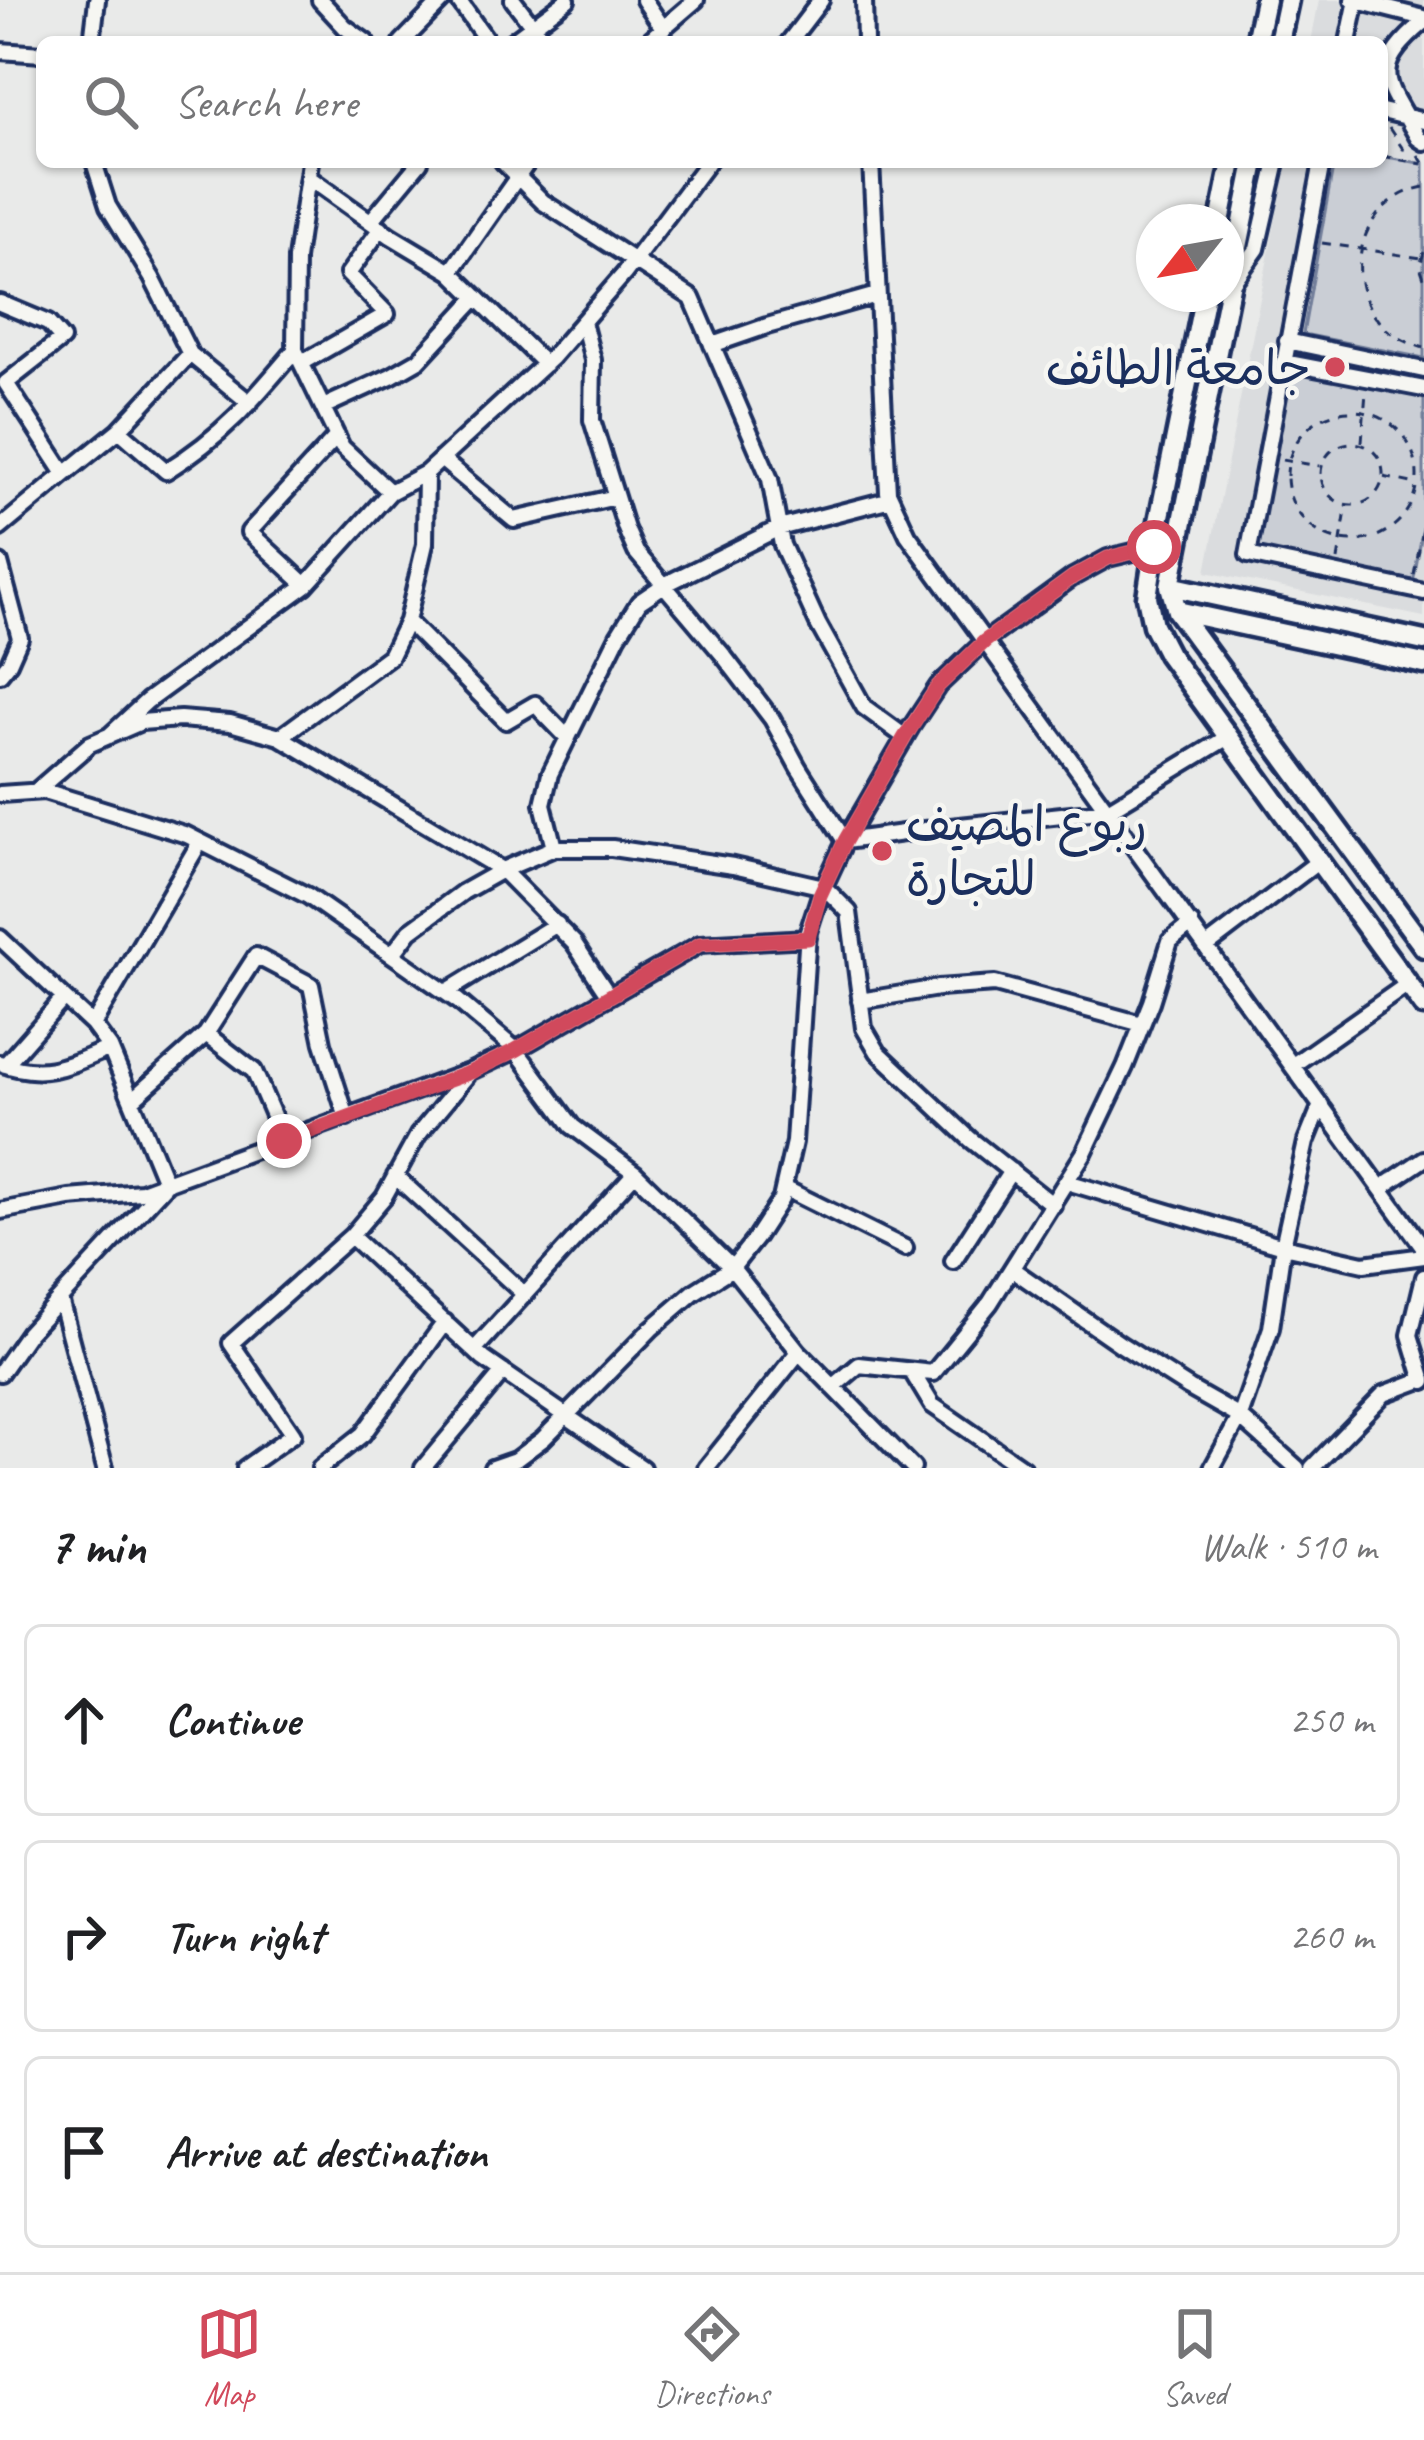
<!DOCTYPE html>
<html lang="en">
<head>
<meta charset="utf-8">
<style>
  :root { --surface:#fff; --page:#f6f6f6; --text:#202124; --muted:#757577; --line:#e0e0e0; --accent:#d1495b }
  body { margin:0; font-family:Caveat,"Playpen Sans Arabic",sans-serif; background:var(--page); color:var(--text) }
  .compass { position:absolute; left:1136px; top:204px; width:108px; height:108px; border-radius:50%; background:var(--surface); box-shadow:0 3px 9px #0004; rotate:239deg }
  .stop { position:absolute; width:36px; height:36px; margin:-27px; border:9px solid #d1495b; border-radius:50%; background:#fff }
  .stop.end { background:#d1495b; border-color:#fff; box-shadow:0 3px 12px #0008 }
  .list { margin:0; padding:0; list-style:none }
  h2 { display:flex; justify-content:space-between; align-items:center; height:156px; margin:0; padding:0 48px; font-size:51px }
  h2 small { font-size:39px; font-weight:400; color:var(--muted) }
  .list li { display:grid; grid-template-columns:78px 1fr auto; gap:36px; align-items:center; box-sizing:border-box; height:192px; margin:0 24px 24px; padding:0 24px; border:3px solid var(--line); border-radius:18px }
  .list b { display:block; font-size:45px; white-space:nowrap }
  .list em { font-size:39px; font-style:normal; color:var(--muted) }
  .icon { flex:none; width:66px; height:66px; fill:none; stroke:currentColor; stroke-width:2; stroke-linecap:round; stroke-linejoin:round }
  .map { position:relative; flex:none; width:1424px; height:1468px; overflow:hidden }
  .search { position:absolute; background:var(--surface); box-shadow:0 3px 9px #0004; left:36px; right:36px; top:36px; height:132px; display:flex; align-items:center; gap:30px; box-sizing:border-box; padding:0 42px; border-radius:18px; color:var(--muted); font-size:45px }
  .sheet { height:804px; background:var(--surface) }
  nav { display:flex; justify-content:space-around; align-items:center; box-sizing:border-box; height:168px; border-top:3px solid var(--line); background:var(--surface); font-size:33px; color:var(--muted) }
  nav a { display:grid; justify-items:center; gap:6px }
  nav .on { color:var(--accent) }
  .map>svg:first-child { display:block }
</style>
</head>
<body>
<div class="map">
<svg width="1424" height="1468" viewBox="0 0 1424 1468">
  <rect width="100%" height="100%" fill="#e9eae9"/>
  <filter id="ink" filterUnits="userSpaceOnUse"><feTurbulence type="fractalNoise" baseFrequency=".00833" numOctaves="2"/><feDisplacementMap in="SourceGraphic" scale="24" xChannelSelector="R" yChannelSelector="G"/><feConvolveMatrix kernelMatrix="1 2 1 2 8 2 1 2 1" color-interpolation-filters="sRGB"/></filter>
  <g filter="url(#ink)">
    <!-- built -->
    <path fill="#dadcde" d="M1319,0H1424V617L1206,572L1287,162H1382V42H1311Z"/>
    <!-- green -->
    <path fill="#caced5" stroke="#727e9a" stroke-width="3" d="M1382,156L1424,164V358L1303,334L1334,162H1382Z
      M1283,362L1424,389V522L1412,589L1248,555Z"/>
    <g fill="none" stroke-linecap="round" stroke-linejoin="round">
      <!-- street casing -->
      <g stroke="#1b2f5e" stroke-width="22">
        <path id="street" d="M320,0L345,27L366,42
          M458,0L488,42
          M513,0L545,42
          M644,0L663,28
          M864,0L865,42
          M1353,0L1424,18
          M1424,22C1366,72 1387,81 1418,138L1424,142
          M92,42L97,0
          M402,42L443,0
          M511,42L567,0
          M647,42L696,0
          M789,42L821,0
          M1348,42L1357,0
          M0,51L42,54
          M1382,111L1424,121
          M94,162L108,206L152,278L190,354L250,403
          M503,162L543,202L692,298L770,479L782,545L818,624L864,707L905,737
          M871,162L888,492L908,535L1424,1248
          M1322,162L1248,555L1424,592
          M308,177L391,236L451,272L528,162
          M371,221L420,162
          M451,272L545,364
          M1234,281L1257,249L1277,162
          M0,303L48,323L62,339L6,383L65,474L0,528
          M583,322L593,360L592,420L626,529L636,552L723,655L772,719L798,767L845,841L932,829L1108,810L1228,737
          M1287,341L1424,370
          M712,345L767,326L877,295
          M1283,362L1424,389
          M302,363L387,314L348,274L381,228
          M323,407L391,376L419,360L477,297
          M119,430L190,354
          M441,459L514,520L616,497
          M65,474L119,430L166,471C223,436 253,400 295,350
          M390,492L426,473
          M0,563L20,638L9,663L0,674
          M306,585L249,532L337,436
          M407,621L506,721L535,704L568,738
          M109,736L147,701L306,585L390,492L342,447L295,350L296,259L310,162
          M280,737L390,656L407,621L425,544L426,473L552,357L624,274L708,162
          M36,791L90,744L141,722L180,719L230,723L280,737L502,870L574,943L609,996
          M0,794L44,791L187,835L308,896L458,1001L516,1050L572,1126L635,1173L732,1268L799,1352L913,1468
          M554,848L543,804L550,774L618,636L639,602L664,585L779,528L891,499
          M0,938L93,1025
          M1207,946L1319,861
          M392,955L410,931L463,892L502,870L554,848H612L733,866L824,887L849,912L864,1028L878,1052L970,1139L1053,1205
          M446,992L557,924
          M860,1001L938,988L995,984L1142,1024
          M206,1034L256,956L311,985L323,1043L347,1118
          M0,1063C45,1080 69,1065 110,1048
          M5,1065L64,998
          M1293,1065L1408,984
          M470,1072L418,1135L384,1197L351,1236L484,1359L642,1468
          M133,1099L206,1034L254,1071L284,1141
          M395,1176L524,1294
          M1067,1182L1283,1246L1364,1264L1424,1256
          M784,1188L905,1248
          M1381,1188L1424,1159
          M0,1211L69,1198L141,1192L471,1071L516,1050L700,944L808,938
          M953,1261L1011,1171
          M1012,1269L1120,1344L1189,1388L1240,1417L1297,1468
          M1424,1277L1410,1335L1424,1381
          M60,1299L105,1468
          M474,1350L635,1173
          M912,1372L932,1405L1023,1468
          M0,1373L28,1333L166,1184L110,1048L93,1025L200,842
          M833,1387L859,1365L933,1373L990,1303L1084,1153L1125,1067L1151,1002L1170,941L1191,924
          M245,1468L293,1434L231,1343L351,1236
          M320,1468L363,1434L445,1322
          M423,1468L503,1372
          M492,1468L515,1460L543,1439L651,1329L694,1292L732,1268L755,1239L781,1199L794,1142L808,932L820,895L845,841L911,727L938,686L985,641L1073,577L1108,558L1154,547
          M706,1468L799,1352
          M1212,1468L1240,1417L1271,1328L1283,1246L1306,1142L1321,1105
          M1312,1468L1384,1394L1424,1379"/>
      </g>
      <!-- secondary casing -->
      <g stroke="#1b2f5e" stroke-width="27">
        <path id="secondary" d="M1256,42L1265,0
          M1279,42L1288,0
          M1255,162L1170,586L1177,611L1424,947
          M1220,222L1232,162
          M1205,294L1157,531L1147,597L1153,625L1168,654L1424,1006
          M1170,586L1424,641
          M1177,611L1424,664"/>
      </g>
      <!-- path -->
      <path stroke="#1b2f5e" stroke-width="3" stroke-dasharray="9 9" stroke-linecap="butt" d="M1389,128L1403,149L1410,150
        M1418,155L1424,164
        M1382,156L1422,164
        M1424,187C1363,198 1341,272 1377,319C1389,335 1406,342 1424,348
        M1322,243L1421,258
        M1424,252L1420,266L1424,278
        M1287 476a65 65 0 1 1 130 0a65 65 0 1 1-130 0Z
        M1362,442L1366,392
        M1321 474a31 31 0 1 1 62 0a31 31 0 1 1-62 0Z
        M1282,460L1320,466
        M1384,477L1416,484
        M1338,560L1347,504
        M1414,575L1424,524"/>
      <!-- street -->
      <use href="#street" stroke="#f6f6f2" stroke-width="14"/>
      <!-- secondary -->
      <use href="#secondary" stroke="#f6f6f2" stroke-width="18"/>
    </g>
  </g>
  <g fill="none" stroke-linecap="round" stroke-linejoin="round" filter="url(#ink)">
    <!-- route -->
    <path stroke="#d1495b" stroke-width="15" d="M284,1141L471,1072L516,1050L700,944L808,938L820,895L845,841L905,737L938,686L985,641L1073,577L1108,558L1154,547"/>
  </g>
  <!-- markers -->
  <g fill="#d1495b" stroke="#f6f6f2" stroke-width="4.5">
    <circle cx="1335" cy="367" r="12"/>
    <circle cx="882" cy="851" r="12"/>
  </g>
  <g text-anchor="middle" stroke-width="9" stroke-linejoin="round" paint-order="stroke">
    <!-- poi labels -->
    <g font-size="48" fill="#1b2f5e" stroke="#f6f6f2" text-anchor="end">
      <text x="1311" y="384">جامعة الطائف</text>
      <text x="906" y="840" text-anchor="start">ربوع المصيف<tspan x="906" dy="55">للتجارة</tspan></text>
    </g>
  </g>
</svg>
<svg class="compass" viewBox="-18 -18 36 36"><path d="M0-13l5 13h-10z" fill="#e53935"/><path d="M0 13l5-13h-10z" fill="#757577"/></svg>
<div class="stop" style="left:1154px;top:547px"></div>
<div class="stop end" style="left:284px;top:1141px"></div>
<div class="search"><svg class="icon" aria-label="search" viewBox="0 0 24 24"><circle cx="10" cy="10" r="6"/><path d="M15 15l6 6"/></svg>Search here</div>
</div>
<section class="sheet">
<h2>7 min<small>Walk · 510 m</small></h2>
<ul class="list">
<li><svg class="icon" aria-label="ahead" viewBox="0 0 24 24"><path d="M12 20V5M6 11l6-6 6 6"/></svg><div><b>Continue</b></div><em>250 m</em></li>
<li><svg class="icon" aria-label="right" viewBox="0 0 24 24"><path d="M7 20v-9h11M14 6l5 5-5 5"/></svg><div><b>Turn right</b></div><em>260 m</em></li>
<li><svg class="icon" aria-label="arrive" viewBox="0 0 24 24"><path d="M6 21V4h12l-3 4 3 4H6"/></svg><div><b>Arrive at destination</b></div></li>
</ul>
</section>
<nav>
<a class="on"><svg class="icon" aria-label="map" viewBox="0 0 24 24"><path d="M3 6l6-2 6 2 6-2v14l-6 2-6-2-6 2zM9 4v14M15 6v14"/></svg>Map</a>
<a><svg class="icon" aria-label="directions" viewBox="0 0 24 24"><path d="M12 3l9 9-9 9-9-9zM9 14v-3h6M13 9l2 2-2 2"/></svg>Directions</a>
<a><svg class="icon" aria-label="saved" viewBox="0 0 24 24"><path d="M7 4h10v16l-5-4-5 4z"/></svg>Saved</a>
</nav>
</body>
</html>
